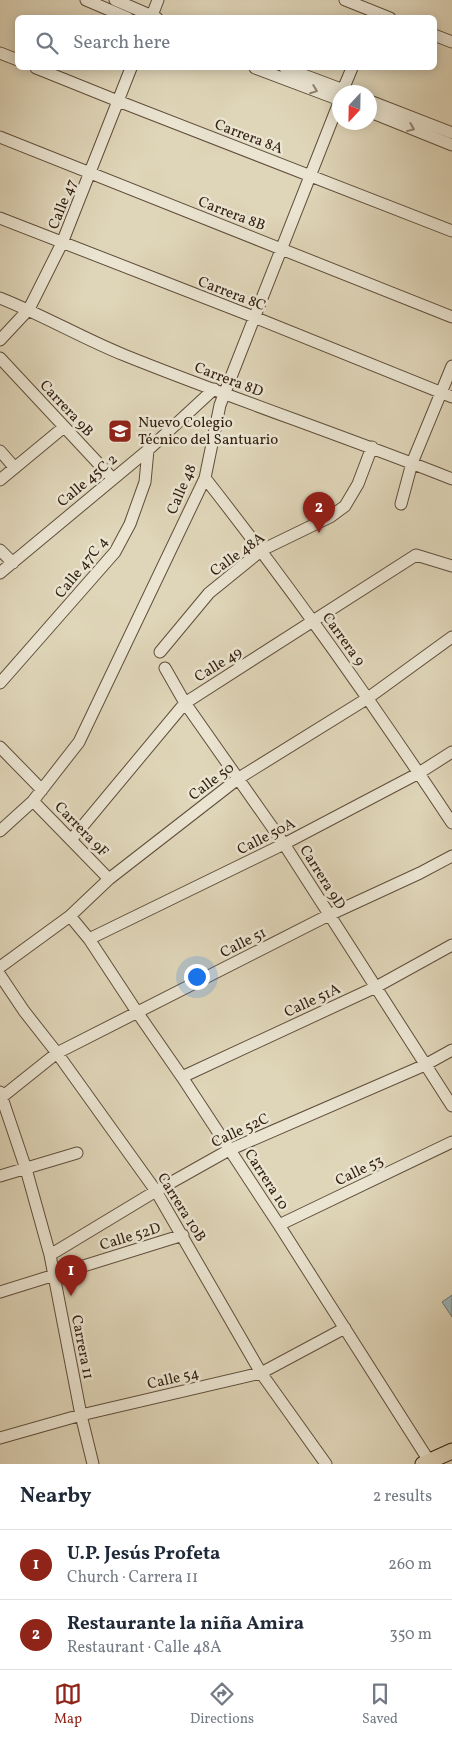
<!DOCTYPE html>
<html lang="en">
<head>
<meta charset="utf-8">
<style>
  :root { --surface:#fff; --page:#f2f2f3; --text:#1f2937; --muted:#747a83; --line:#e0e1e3; --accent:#8f2418 }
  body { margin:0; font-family:Vollkorn,serif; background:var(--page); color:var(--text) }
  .compass { position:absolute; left:332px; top:85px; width:45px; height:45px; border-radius:50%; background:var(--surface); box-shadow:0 2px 12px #0003; rotate:202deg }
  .you { position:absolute; left:196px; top:976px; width:18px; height:18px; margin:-12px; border:4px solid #fff; border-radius:50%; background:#1a73e8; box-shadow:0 0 0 8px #1a73e833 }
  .badge { display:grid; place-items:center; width:32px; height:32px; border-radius:50%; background:var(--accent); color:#fff; font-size:16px; font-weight:700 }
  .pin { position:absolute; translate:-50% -41px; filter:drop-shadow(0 1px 2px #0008) }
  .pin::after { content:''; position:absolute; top:26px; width:18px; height:15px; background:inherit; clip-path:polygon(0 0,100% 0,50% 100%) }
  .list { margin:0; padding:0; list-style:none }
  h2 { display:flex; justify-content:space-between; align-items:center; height:65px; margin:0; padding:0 20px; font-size:21px }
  h2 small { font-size:16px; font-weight:400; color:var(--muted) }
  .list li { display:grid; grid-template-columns:32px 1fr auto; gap:15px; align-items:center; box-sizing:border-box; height:70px; padding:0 20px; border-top:1px solid var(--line) }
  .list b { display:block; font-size:19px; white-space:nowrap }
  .list p { margin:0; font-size:16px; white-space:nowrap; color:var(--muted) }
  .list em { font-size:16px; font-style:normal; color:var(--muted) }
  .icon { flex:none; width:28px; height:28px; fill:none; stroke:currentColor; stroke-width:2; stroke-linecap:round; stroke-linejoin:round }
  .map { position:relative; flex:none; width:452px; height:1464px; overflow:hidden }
  .search { position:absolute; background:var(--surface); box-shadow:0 2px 12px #0003; left:15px; right:15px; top:15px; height:55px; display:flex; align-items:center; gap:12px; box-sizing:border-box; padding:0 18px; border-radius:8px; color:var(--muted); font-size:19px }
  .sheet { height:205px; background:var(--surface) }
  nav { display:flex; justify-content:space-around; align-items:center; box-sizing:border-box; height:70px; border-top:1px solid var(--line); background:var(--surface); font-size:14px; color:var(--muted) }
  nav a { display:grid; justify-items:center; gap:2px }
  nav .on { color:var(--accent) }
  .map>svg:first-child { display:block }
</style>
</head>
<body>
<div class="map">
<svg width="452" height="1464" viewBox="0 0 452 1464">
  <rect width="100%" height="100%" fill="#dfd5b8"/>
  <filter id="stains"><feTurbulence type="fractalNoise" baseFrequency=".004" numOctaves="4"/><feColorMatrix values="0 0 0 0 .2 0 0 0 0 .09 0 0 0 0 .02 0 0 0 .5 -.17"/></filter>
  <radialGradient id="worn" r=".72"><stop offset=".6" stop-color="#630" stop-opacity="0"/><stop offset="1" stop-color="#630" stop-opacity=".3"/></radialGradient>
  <!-- water -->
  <path fill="#9ab5bb" stroke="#717a77" d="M452,1295V1317L442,1302Z"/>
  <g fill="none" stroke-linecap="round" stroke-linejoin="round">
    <!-- minor casing -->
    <g stroke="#5f4e3b" stroke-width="13">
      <path id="minor" d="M86,0L128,18
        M115,0L157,18
        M345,0L390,18
        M151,18L158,0
        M434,35L452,42
        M0,53L18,60
        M36,68L118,101L452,231
        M255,68L340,100
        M285,68L349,92
        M342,92L352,68
        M370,101L452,133
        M370,112L452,145
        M0,137L452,317
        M0,218L254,317L452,397
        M0,298C43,315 82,338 124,355C233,399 344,436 452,479
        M0,340L29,309L62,243L131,68
        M0,358L112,478
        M0,451L15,468
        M205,478C292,589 374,705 452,823
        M0,480L64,427
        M401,504L412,463L452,366
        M0,550L13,563
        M0,573L148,450L214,389
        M160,652L209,593L262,550L330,517L345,506L358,484L372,447
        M165,668L185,703L284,844L452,1106
        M0,683L115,552L130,524L145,482L148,450
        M0,747L42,790
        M33,801L109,879
        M0,831L33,801L79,742L205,478L220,405L340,100
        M71,840L185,703L416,555L452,566
        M70,916L89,939L137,1012L182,1077L279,1225L431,1464
        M89,939L284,844L419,773L452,752
        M0,967L70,916L109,879L239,778L368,698L452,637
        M0,975L24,1011L57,1053L156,1191L261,1373L326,1464
        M182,1077L376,987L452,945
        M0,1092L26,1169L50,1255L81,1415L93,1464
        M2,1097L57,1053L329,915L420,873L452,856
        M0,1176L77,1153
        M279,1225L452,1142
        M50,1255L156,1191L229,1150L425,1065L452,1050
        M0,1292L183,1235
        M0,1438L81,1415L261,1373L345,1328"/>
    </g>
    <!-- major casing -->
    <g stroke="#342111" stroke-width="17">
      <path id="major" d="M423,1464L452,1451"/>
    </g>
    <!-- minor -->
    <use href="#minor" stroke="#eae4d1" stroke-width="11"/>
    <!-- major -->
    <use href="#major" stroke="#dfd5b8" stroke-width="15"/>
  </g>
  <!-- one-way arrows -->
  <defs><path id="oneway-chevron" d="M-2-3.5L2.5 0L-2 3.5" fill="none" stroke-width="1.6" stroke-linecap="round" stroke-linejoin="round" transform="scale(1.25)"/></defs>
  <g stroke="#8f8271">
    <use href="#oneway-chevron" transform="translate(314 90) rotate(21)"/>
    <use href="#oneway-chevron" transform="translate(411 128) rotate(22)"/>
  </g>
  <!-- icons -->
  <defs>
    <g id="school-square" transform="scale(1.25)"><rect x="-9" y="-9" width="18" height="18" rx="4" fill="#8f2418" stroke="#eae4d1"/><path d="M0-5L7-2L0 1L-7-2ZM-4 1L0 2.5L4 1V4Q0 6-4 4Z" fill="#fff"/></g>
  </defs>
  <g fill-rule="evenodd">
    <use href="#school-square" x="120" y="431"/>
  </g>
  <g text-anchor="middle" stroke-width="5" stroke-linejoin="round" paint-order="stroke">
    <!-- street labels -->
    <g font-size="15" fill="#342111" stroke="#eae4d1">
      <text transform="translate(249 136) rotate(21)" y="5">Carrera 8A</text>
      <text transform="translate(62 204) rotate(-68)" y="5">Calle 47</text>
      <text transform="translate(232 213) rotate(21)" y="5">Carrera 8B</text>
      <text transform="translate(232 293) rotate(21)" y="5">Carrera 8C</text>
      <text transform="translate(229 379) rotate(21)" y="5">Carrera 8D</text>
      <text transform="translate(67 408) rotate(47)" y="5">Carrera 9B</text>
      <text transform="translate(87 480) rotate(-40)" y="5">Calle 45C 2</text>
      <text transform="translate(181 489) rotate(-67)" y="5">Calle 48</text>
      <text transform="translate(237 554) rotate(-36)" y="5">Calle 48A</text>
      <text transform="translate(81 567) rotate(-51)" y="5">Calle 47C 4</text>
      <text transform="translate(344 639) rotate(54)" y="5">Carrera 9</text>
      <text transform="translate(218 664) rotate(-32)" y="5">Calle 49</text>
      <text transform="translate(211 781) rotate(-37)" y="5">Calle 50</text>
      <text transform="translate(82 829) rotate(46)" y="5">Carrera 9F</text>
      <text transform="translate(266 836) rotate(-27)" y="5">Calle 50A</text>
      <text transform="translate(323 877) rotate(58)" y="5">Carrera 9D</text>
      <text transform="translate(243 942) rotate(-27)" y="5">Calle 51</text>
      <text transform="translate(312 1000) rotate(-25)" y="5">Calle 51A</text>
      <text transform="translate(240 1130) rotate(-25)" y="5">Calle 52C</text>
      <text transform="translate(359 1170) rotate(-26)" y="5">Calle 53</text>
      <text transform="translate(267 1179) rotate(57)" y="5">Carrera 10</text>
      <text transform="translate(182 1207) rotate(58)" y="5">Carrera 10B</text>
      <text transform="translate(130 1236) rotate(-17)" y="5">Calle 52D</text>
      <text transform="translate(83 1347) rotate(79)" y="5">Carrera 11</text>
      <text transform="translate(173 1378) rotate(-13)" y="5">Calle 54</text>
    </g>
    <!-- poi labels -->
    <g font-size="15" fill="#342111" stroke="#eae4d1" text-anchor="start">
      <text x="138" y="427">Nuevo Colegio<tspan x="138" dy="17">Técnico del Santuario</tspan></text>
    </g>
  </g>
  <rect width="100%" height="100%" filter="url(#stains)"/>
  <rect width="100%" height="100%" fill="url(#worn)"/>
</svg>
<svg class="compass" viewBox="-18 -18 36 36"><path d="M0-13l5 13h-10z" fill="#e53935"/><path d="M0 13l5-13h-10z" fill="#747a83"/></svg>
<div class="you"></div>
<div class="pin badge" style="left:71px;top:1296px">1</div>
<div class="pin badge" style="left:319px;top:533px">2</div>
<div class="search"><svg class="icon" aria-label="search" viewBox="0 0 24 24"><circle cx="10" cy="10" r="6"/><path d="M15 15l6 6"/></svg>Search here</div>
</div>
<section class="sheet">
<h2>Nearby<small>2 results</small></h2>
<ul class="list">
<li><span class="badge">1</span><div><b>U.P. Jesús Profeta</b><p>Church · Carrera 11</p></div><em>260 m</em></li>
<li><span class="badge">2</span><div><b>Restaurante la niña Amira</b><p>Restaurant · Calle 48A</p></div><em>350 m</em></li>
</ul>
</section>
<nav>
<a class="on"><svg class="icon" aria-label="map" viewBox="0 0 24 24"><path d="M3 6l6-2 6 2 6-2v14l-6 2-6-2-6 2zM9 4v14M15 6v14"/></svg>Map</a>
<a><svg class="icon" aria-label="directions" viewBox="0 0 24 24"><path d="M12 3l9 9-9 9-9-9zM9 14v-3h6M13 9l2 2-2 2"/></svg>Directions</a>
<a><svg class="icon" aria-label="saved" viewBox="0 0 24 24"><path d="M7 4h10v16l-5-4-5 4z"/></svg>Saved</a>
</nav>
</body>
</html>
